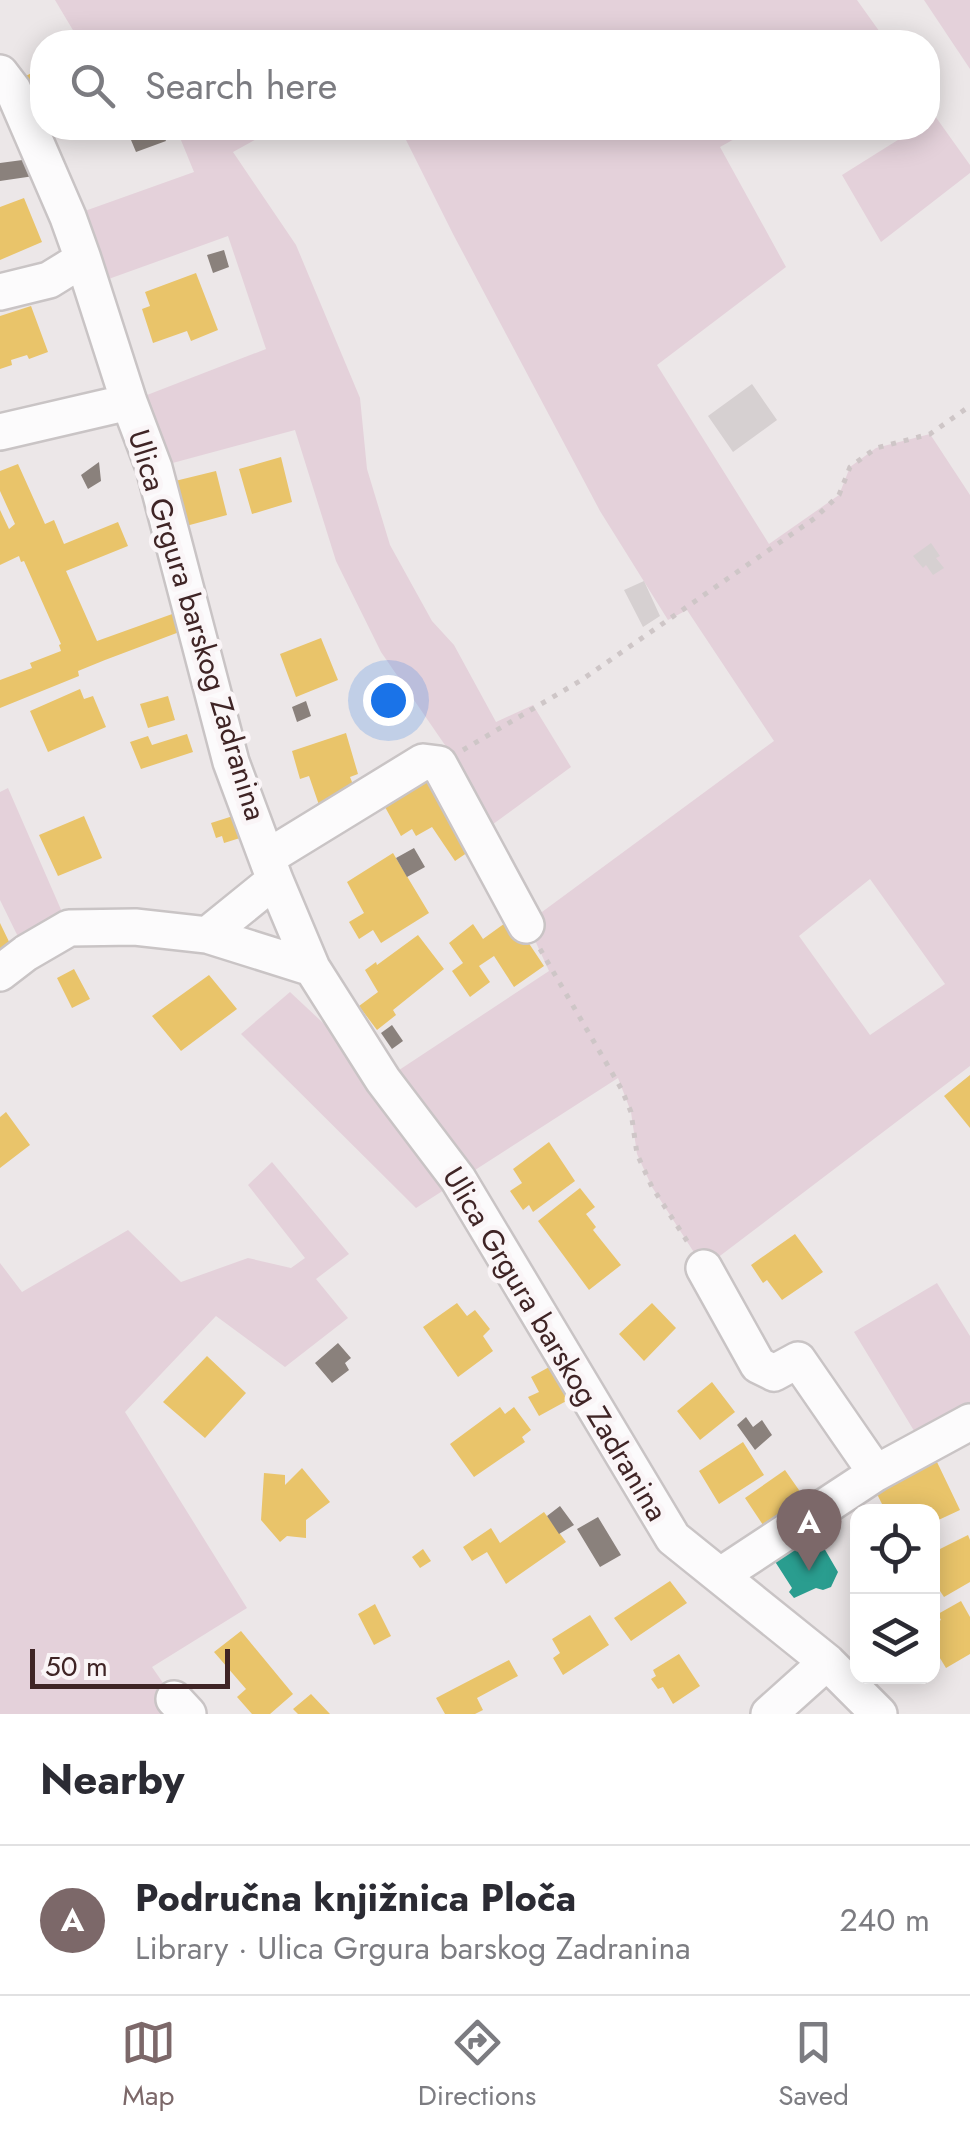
<!DOCTYPE html>
<html lang="en">
<head>
<meta charset="utf-8">
<style>
  :root { --surface:#fff; --page:#f2f2f3; --text:#2b2b33; --muted:#7c7c81; --line:#e1e1e2; --accent:#7c6869 }
  body { margin:0; font-family:Jost,sans-serif; background:var(--page); color:var(--text) }
  .controls { position:absolute; right:30px; bottom:30px; display:grid; overflow:hidden; border-radius:20px; box-shadow:0 5px 25px #0003 }
  .controls button { width:90px; height:90px; display:grid; place-items:center; padding:0; border:0; border-bottom:2px solid var(--line); background:var(--surface); color:var(--text); font:50px sans-serif }
  .scale { position:absolute; left:30px; bottom:25px; width:200px; box-sizing:border-box; padding-left:10px; border:5px solid #3f2425; border-top:0; font-size:28px; line-height:35px; white-space:nowrap; color:#3f2425; -webkit-text-stroke:8px #faf5f7; paint-order:stroke }
  .you { position:absolute; left:388px; top:700px; width:35px; height:35px; margin:-25px; border:8px solid #fff; border-radius:50%; background:#1a73e8; box-shadow:0 0 0 15px #1a73e833 }
  .badge { display:grid; place-items:center; width:65px; height:65px; border-radius:50%; background:var(--accent); color:#fff; font-size:32px; font-weight:700 }
  .pin { position:absolute; translate:-50% -82px; filter:drop-shadow(0 2px 5px #0008) }
  .pin::after { content:''; position:absolute; top:52px; width:35px; height:30px; background:inherit; clip-path:polygon(0 0,100% 0,50% 100%) }
  .list { margin:0; padding:0; list-style:none }
  h2 { display:flex; justify-content:space-between; align-items:center; height:130px; margin:0; padding:0 40px; font-size:42px }
  h2 small { font-size:32px; font-weight:400; color:var(--muted) }
  .list li { display:grid; grid-template-columns:65px 1fr auto; gap:30px; align-items:center; box-sizing:border-box; height:150px; padding:0 40px; border-top:2px solid var(--line) }
  .list b { display:block; font-size:38px; white-space:nowrap }
  .list p { margin:0; font-size:32px; white-space:nowrap; color:var(--muted) }
  .list em { font-size:32px; font-style:normal; color:var(--muted) }
  .icon { flex:none; width:55px; height:55px; fill:none; stroke:currentColor; stroke-width:2; stroke-linecap:round; stroke-linejoin:round }
  .map { position:relative; flex:none; width:970px; height:1714px; overflow:hidden }
  .search { position:absolute; background:var(--surface); box-shadow:0 5px 25px #0003; left:30px; right:30px; top:30px; height:110px; display:flex; align-items:center; gap:25px; box-sizing:border-box; padding:0 35px; border-radius:40px; color:var(--muted); font-size:38px }
  .sheet { height:280px; background:var(--surface) }
  nav { display:flex; justify-content:space-around; align-items:center; box-sizing:border-box; height:140px; border-top:2px solid var(--line); background:var(--surface); font-size:28px; color:var(--muted) }
  nav a { display:grid; justify-items:center; gap:5px }
  nav .on { color:var(--accent) }
  .map>svg:first-child { display:block }
</style>
</head>
<body>
<div class="map">
<svg width="970" height="1714" viewBox="0 0 970 1714">
  <rect width="100%" height="100%" fill="#ece7e8"/>
  <!-- green -->
  <path fill="#e4d1da" fill-rule="evenodd" d="M55,0H857L887,42H80Z
    M924,0H970V69Z
    M935,116L970,165V173L881,242L842,175L917,128H928V121Z
    M176,128H276L233,152L296,245L360,398L367,469L390,545L432,621L454,645L496,722L533,705L571,767L485,830L447,748L381,652L336,561L295,430L154,468L129,402L266,349L228,236L92,285L68,217L194,172Z
    M400,128H754L720,147L786,267L657,365L769,544L839,495L850,467L876,448L930,434L970,495V1066L704,1268L652,1187L637,1154L631,1112L618,1078L416,1208L241,1034L290,992L384,1080L549,971L527,923L774,741L687,610L668,620L600,511L453,234ZM870,879L945,984L870,1035L799,936Z
    M8,788L69,928L26,953L0,900V792Z
    M272,1162L349,1254L316,1279L348,1318L285,1367L216,1316L125,1412L247,1608L152,1667L174,1699L188,1714H0V1263L22,1292L128,1230L181,1282L248,1258L291,1268L305,1258L248,1185Z
    M937,1283L970,1336V1423L916,1434L854,1332Z"/>
  <!-- homes -->
  <path fill="#e9c46a" d="M42,67V106L26,76Z
    M24,198L42,242L0,260V207Z
    M196,273L218,330L191,341L187,331L153,343L142,309L150,306L145,292Z
    M31,306L48,352L29,359L27,355L11,360L12,365L0,369V316Z
    M281,457L292,502L252,514L239,469Z
    M18,464L45,524L54,520L64,544L118,522L128,546L66,571L97,641L175,613L182,631L105,660L78,671L79,676L0,708V680L32,668L30,663L61,651L59,645L61,644L24,561L21,562L19,556L0,565V510L9,529L15,524L0,491V471Z
    M216,471L227,515L186,526L175,481Z
    M321,638L338,680L296,697L280,654Z
    M80,689L84,699L93,696L106,727L48,752L30,711Z
    M168,696L175,720L148,728L140,704Z
    M346,733L358,774L350,777L356,792L319,805L309,776L300,779L292,751Z
    M187,734L193,752L141,769L130,742L148,736L152,745Z
    M427,771L474,848L455,861L432,827L416,836L412,829L401,836L385,807L388,794Z
    M84,816L102,858L58,876L39,835Z
    M233,816L240,838L224,843L222,836L216,838L211,823Z
    M393,853L429,913L381,943L373,930L359,939L349,922L364,913L347,882Z
    M512,918L544,966L514,987L494,956L479,966L490,982L470,997L452,971L463,963L449,943L473,924L483,939Z
    M0,923L14,952L0,959Z
    M418,935L444,969L393,1010L396,1015L377,1030L359,1006L378,992L365,970L376,962L377,965Z
    M74,969L90,999L72,1008L57,978Z
    M209,975L237,1009L181,1051L152,1016Z
    M970,1075V1128L944,1096Z
    M6,1112L30,1145L0,1168V1117Z
    M549,1142L575,1181L533,1212L529,1205L523,1210L510,1191L522,1183L513,1169Z
    M580,1188L595,1207L586,1214L596,1227L593,1230L621,1265L589,1290L538,1221Z
    M795,1234L823,1272L782,1300L767,1280L763,1283L751,1265Z
    M457,1303L467,1316L475,1310L490,1329L483,1336L493,1351L458,1377L423,1327Z
    M652,1303L676,1328L644,1361L619,1334Z
    M207,1356L246,1393L205,1438L163,1402Z
    M551,1366L570,1399L539,1416L528,1397L539,1392L531,1377Z
    M712,1382L735,1412L700,1440L677,1411Z
    M500,1407L505,1414L514,1407L531,1430L522,1437L525,1442L474,1477L450,1444Z
    M743,1442L764,1475L719,1504L699,1471Z
    M937,1462L960,1510L932,1523V1512H886L876,1492Z
    M302,1468L330,1502L306,1520V1538L287,1536L280,1542L261,1520L264,1473L285,1475V1485Z
    M785,1470L808,1503L767,1531L745,1498Z
    M544,1512L566,1542L506,1584L487,1552L472,1561L463,1547L491,1528L500,1543Z
    M968,1535L970,1540V1582L944,1597L936,1585L932,1587V1553Z
    M423,1549L431,1561L420,1568L412,1557Z
    M670,1581L687,1603L631,1641L614,1618Z
    M961,1601L970,1617V1654L946,1668L932,1645V1625L941,1620L938,1614Z
    M375,1604L391,1636L374,1645L358,1614Z
    M590,1615L609,1645L563,1675L553,1658L560,1653L552,1639Z
    M241,1631L293,1694L270,1714H252L237,1697L246,1689L214,1652Z
    M679,1654L700,1686L673,1704L663,1687L658,1689L651,1679L656,1676L653,1670Z
    M509,1660L518,1676L477,1698L483,1710L475,1714H445L436,1698Z
    M311,1694L330,1714H298L293,1709Z"/>
  <!-- schools -->
  <path fill="#2a9d8f" d="M810,1524L838,1572L831,1587L823,1590L816,1588L794,1598L789,1592L792,1588L767,1549Z"/>
  <!-- industry -->
  <path fill="#8a817c" d="M126,128H161L166,141L136,152Z
    M30,159L34,176L0,181V163Z
    M224,250L229,267L213,273L207,255Z
    M99,462L101,481L88,489L81,475Z
    M306,701L311,716L297,722L292,707Z
    M414,848L425,867L407,877L396,858Z
    M392,1025L403,1041L392,1049L381,1033Z
    M338,1343L351,1358L345,1363L349,1370L332,1383L315,1363Z
    M746,1417L753,1427L762,1420L772,1435L755,1450L737,1425Z
    M560,1506L574,1525L559,1534L547,1516Z
    M598,1517L621,1555L600,1567L577,1529Z"/>
  <!-- building -->
  <path fill="#d6d0d1" d="M752,384L777,420L733,452L708,416Z
    M931,543L940,556L936,558L944,568L933,575L926,565L923,568L913,556Z
    M644,581L660,616L643,627L624,590Z"/>
  <g fill="none" stroke-linecap="round" stroke-linejoin="round">
    <!-- minor casing -->
    <g stroke="#c9c4c5" stroke-width="40">
      <path id="minor" d="M0,73L13,90L68,217L83,259L129,402L154,468L231,762L275,880L312,968L383,1080L458,1179L673,1538L827,1662L879,1714
        M0,292L49,280L83,259
        M0,432L129,402
        M268,857L423,762L439,764L526,925
        M207,935L275,880
        M0,973L26,953L69,928L135,927L207,935L312,968
        M704,1268L758,1365L774,1373L798,1360L876,1473
        M721,1575L876,1473L970,1422
        M174,1699L188,1714
        M769,1714L827,1662"/>
    </g>
    <!-- path -->
    <path stroke="#cec6c7" stroke-width="5" stroke-dasharray="5 8" stroke-linecap="butt" d="M463,750L580,681L815,518L839,495L850,467L876,448L930,434L970,406
      M540,949L622,1090L631,1112L637,1154L652,1187L689,1244"/>
    <!-- minor -->
    <use href="#minor" stroke="#fcfbfc" stroke-width="35"/>
  </g>
  <g text-anchor="middle" stroke-width="10" stroke-linejoin="round" paint-order="stroke">
    <!-- street labels -->
    <g font-size="30" fill="#3f2425" stroke="#faf5f7">
      <text transform="translate(197 625) rotate(73)" y="10">Ulica Grgura barskog Zadranina</text>
      <text transform="translate(555 1344) rotate(59)" y="10">Ulica Grgura barskog Zadranina</text>
    </g>
  </g>
</svg>
<div class="controls">
<button><svg class="icon" aria-label="locate" viewBox="0 0 24 24"><circle cx="12" cy="12" r="6"/><path d="M12 2v4M12 18v4M2 12h4M18 12h4"/></svg></button>
<button><svg class="icon" aria-label="layers" viewBox="0 0 24 24"><path d="M12 4l9 5-9 5-9-5zM3 14l9 5 9-5"/></svg></button>
</div>
<div class="scale">50 m</div>
<div class="you"></div>
<div class="pin badge" style="left:809px;top:1571px">A</div>
<div class="search"><svg class="icon" aria-label="search" viewBox="0 0 24 24"><circle cx="10" cy="10" r="6"/><path d="M15 15l6 6"/></svg>Search here</div>
</div>
<section class="sheet">
<h2>Nearby<small></small></h2>
<ul class="list">
<li><span class="badge">A</span><div><b>Područna knjižnica Ploča</b><p>Library · Ulica Grgura barskog Zadranina</p></div><em>240 m</em></li>
</ul>
</section>
<nav>
<a class="on"><svg class="icon" aria-label="map" viewBox="0 0 24 24"><path d="M3 6l6-2 6 2 6-2v14l-6 2-6-2-6 2zM9 4v14M15 6v14"/></svg>Map</a>
<a><svg class="icon" aria-label="directions" viewBox="0 0 24 24"><path d="M12 3l9 9-9 9-9-9zM9 14v-3h6M13 9l2 2-2 2"/></svg>Directions</a>
<a><svg class="icon" aria-label="saved" viewBox="0 0 24 24"><path d="M7 4h10v16l-5-4-5 4z"/></svg>Saved</a>
</nav>
</body>
</html>
